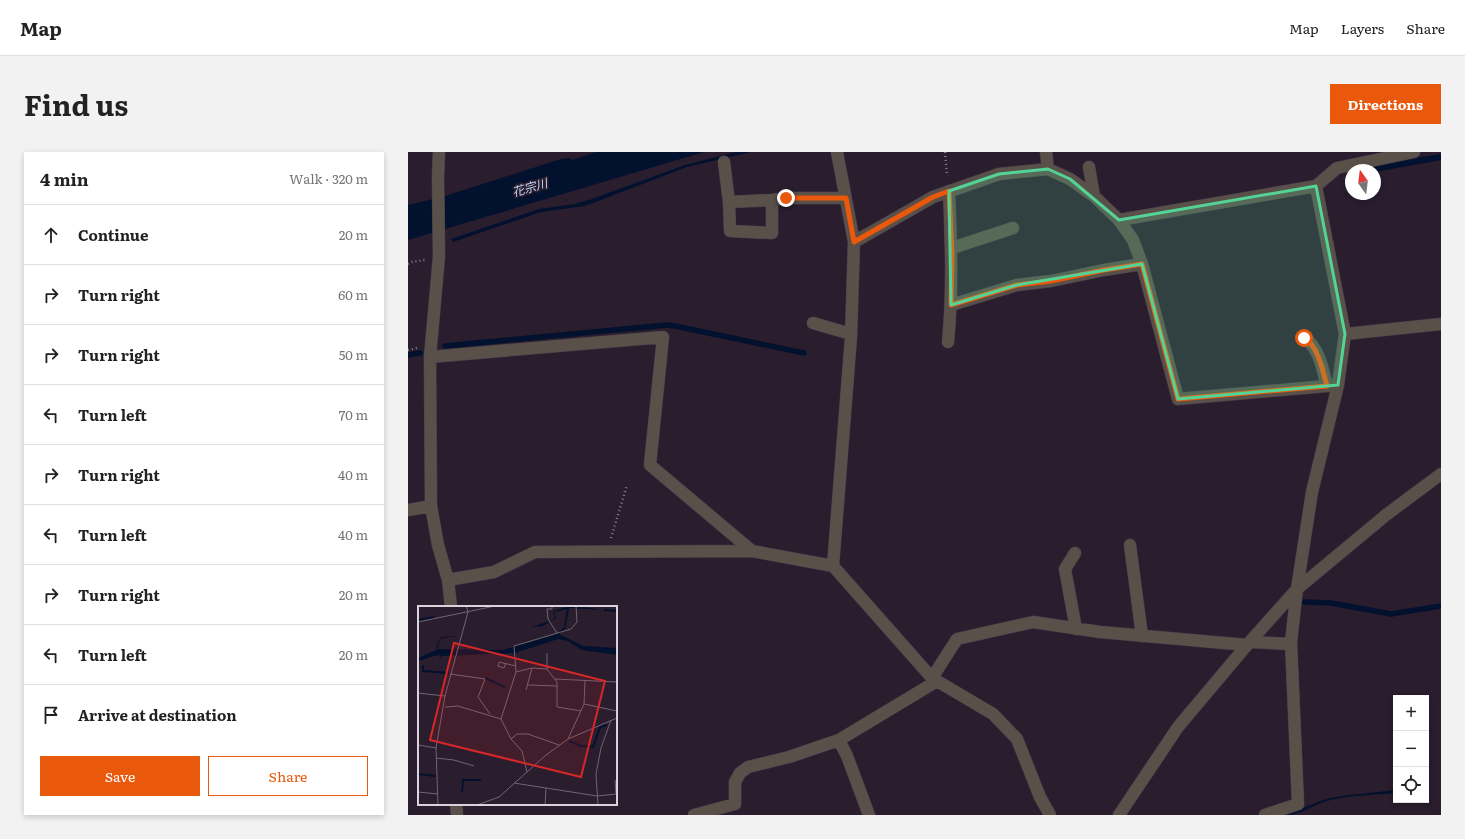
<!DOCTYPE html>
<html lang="en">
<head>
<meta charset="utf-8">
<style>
  :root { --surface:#fff; --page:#f2f2f2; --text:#222; --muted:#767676; --line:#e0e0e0; --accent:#ea580c }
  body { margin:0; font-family:Literata,"Noto Sans JP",serif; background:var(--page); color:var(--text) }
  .controls { position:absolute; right:12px; bottom:12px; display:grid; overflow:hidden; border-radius:0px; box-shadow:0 2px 6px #0003 }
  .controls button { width:36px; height:36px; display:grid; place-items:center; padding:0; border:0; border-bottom:1px solid var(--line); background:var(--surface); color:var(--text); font:20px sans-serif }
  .compass { position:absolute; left:937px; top:12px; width:36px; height:36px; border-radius:50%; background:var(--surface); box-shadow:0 2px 6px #0003; rotate:346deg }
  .stop { position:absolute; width:12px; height:12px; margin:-9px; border:3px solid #ea580c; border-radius:50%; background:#fff }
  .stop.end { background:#ea580c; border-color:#fff; box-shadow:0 1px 4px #0008 }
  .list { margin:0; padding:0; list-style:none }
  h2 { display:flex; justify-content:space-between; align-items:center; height:52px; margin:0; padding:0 16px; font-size:17px }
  h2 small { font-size:13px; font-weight:400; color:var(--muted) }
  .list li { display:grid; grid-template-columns:26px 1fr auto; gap:12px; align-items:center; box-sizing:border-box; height:60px; padding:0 16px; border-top:1px solid var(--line) }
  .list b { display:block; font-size:15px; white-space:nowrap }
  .list em { font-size:13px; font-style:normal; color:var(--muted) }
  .actions { display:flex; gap:8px; padding:12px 16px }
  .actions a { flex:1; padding:9px 0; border:1px solid var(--accent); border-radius:0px; text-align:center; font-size:14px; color:var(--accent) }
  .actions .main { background:var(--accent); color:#fff }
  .icon { flex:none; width:22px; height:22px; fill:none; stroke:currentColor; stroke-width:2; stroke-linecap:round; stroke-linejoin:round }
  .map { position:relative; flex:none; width:1033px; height:663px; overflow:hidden; border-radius:0px }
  header { display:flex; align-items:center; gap:24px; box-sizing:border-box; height:56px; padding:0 20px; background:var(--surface); border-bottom:1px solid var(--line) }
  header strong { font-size:19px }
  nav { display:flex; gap:22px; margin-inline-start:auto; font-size:14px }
  .intro { display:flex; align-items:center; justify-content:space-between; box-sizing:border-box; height:96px; padding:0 24px }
  h1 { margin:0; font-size:28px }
  .button { padding:10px 18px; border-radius:0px; background:var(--accent); color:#fff; font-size:14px; font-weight:700 }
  main { display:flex; gap:24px; padding:0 24px }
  aside { flex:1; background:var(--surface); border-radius:0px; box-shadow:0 2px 6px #0003 }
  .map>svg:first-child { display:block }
</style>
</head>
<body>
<header>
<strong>Map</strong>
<nav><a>Map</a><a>Layers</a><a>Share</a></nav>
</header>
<div class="intro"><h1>Find us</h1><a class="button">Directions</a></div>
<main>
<aside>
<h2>4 min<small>Walk · 320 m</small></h2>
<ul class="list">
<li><svg class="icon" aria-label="ahead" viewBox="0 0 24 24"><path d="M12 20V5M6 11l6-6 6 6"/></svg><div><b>Continue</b></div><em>20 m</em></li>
<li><svg class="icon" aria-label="right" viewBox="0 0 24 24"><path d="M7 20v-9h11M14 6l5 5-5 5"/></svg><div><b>Turn right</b></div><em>60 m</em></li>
<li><svg class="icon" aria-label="right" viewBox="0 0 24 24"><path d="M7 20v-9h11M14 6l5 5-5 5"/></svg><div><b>Turn right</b></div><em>50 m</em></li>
<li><svg class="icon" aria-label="left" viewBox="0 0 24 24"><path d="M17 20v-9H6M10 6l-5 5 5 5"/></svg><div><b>Turn left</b></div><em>70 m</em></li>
<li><svg class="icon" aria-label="right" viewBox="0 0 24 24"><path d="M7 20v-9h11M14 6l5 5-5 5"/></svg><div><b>Turn right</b></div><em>40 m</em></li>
<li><svg class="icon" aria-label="left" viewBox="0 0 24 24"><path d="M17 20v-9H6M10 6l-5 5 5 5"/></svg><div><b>Turn left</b></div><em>40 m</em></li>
<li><svg class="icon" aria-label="right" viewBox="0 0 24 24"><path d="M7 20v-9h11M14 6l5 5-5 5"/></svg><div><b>Turn right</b></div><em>20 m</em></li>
<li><svg class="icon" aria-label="left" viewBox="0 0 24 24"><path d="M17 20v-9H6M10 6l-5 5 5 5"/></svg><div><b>Turn left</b></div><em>20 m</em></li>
<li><svg class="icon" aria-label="arrive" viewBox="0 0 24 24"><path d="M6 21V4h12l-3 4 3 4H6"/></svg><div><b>Arrive at destination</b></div></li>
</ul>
<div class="actions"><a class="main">Save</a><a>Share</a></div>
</aside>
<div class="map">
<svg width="1033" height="663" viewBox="0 0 1033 663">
  <rect width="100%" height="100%" fill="#291d2e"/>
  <!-- water -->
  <path fill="#02112e" d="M189,0H296L0,88V53L37,44L153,7L162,6L164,8Z
    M328,0H343L279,15L177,54L133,60L45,90L43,87L131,57L167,52L184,47L277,13Z
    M1033,2V8L967,20V18H949L993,8Z
    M988,638V641C967,643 944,643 923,648C905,652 895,663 876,663L921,646L942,643Z"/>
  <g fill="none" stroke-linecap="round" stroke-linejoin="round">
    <!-- stream -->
    <path stroke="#02112e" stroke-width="5.5" d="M37,194L259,173L267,174L396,201
      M0,203L12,201
      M896,450L923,451L983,462L1033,454"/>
    <!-- minor casing -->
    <g stroke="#453a4a" stroke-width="13">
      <path id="minor" d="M31,0L30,24L31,104L22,205L23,354L30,393L40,428L43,455
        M638,0L640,17
        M316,10L321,50
        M681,15L686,44
        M908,34L937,182
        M364,48V81L322,79L321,50L364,48L378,46H437
        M711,68L908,34L929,16L1006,0
        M446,90L525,45L591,22L640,17L662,27L686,44L711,68L725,88L734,112L770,247L930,233
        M544,96L605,76
        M543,153L609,133L643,129L696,118L734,112
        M405,171L443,182
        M896,186C911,194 915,219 919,234
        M540,190C545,138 543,91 541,39
        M22,205L255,185L242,313L344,399
        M0,358L23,354
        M722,393L734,484
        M667,401L657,417L668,477
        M425,414L443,185L446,90L429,0
        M40,428L86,420L127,400L344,399L425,414L524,526L585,562L609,587L632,645L642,663
        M842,490L883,492
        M524,526L549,487L625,470L692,480L839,493
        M431,588L439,604L461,663
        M48,652L49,663
        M286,663L327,652V630L332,621L340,615L381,605L431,588L529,529
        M711,663L770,575L839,493L889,437L978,363L1033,322
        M857,663L890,652L883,490L889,437L904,340L930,233L937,182L1033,172"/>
    </g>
    <!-- path -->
    <path stroke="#887e8c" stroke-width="2.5" stroke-dasharray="1 3" stroke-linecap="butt" d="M537,0L539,24
      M0,112L4,110L17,108
      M0,198L9,196
      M203,386L219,333"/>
    <!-- minor -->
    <use href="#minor" stroke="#585049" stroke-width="12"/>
  </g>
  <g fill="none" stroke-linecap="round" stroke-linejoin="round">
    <!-- route -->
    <path stroke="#ea580c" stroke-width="5" d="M378,46H438L446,90L525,45L541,39L544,102L543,153L609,133L643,129L696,118L734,112L770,247L919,234C915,220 910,193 896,186"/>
  </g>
  <!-- marked area -->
  <path fill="#53d396" fill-opacity="0.2" stroke="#53d396" stroke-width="3" stroke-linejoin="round" d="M640,17L662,27L711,68L908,34L937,182L930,233L770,247L734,112L609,133L543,153L541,39L591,22Z"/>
  <g text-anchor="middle" stroke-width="3.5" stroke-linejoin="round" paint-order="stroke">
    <!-- water labels -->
    <g font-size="12" font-style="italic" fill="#c1d9fc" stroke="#291d2e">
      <text transform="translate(122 36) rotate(-16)" y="4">花宗川</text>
    </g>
  </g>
  <!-- overview -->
  <g transform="translate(10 454)">
    <rect width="199" height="199" fill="#291d2e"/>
    <path d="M150,0H158L185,4L151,2L147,23L141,28L165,40L199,42V49L164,44L150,35L140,33L97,47L24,50L21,53L23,49L16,50L0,55V52L18,44L19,39L23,31L41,30L23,32L19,43L85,44L139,28L146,21L149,3L136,6L138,12L125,20L114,21L134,14L137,11L135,6Z" fill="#02112e"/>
    <path fill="none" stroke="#02112e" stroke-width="2" d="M186,4L199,5M0,14L16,11M5,59V65L31,67M67,72L87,81M151,135L163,140L175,141L182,121L189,119M0,168L18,170M44,186L45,174H63"/>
    <path fill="none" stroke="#706574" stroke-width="1" d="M134,0V3H129L130,13L139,27M0,16L77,0M129,47V63M88,57L86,62L80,60L81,56L98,60M98,66L114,62L129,63L139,76V101L163,105M32,68L67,73L60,91L72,108M137,73L199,76M110,79L139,80M108,84L114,62M0,87L27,90M166,98L167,75M27,101L40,100L83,113L93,133L104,145L109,166M83,113L98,66L96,40L153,23L159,16L158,0M93,133L99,128H110L141,139M150,133L166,98L199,105M0,139L18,142M18,152L36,154L56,160M197,174L198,188M96,177L179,190L199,188M0,186L20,188M20,199L18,142L27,90L50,6L48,0M59,199L81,191L128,149L150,133L199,112M127,199L128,182M180,199L178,168L183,142L193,114"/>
    <path fill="#d62828" fill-opacity="0.15" stroke="#d62828" stroke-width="2" d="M36,37L187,75L163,171L12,134Z"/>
    <rect width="199" height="199" fill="none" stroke="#dad2dd" stroke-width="2"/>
  </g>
</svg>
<div class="controls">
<button>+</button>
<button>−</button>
<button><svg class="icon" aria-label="locate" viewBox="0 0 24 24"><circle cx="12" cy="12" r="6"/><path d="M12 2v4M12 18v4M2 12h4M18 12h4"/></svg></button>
</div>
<svg class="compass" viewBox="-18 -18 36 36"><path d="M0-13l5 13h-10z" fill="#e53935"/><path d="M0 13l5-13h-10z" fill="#767676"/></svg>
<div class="stop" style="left:896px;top:186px"></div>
<div class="stop end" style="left:378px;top:46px"></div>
</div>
</main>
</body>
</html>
